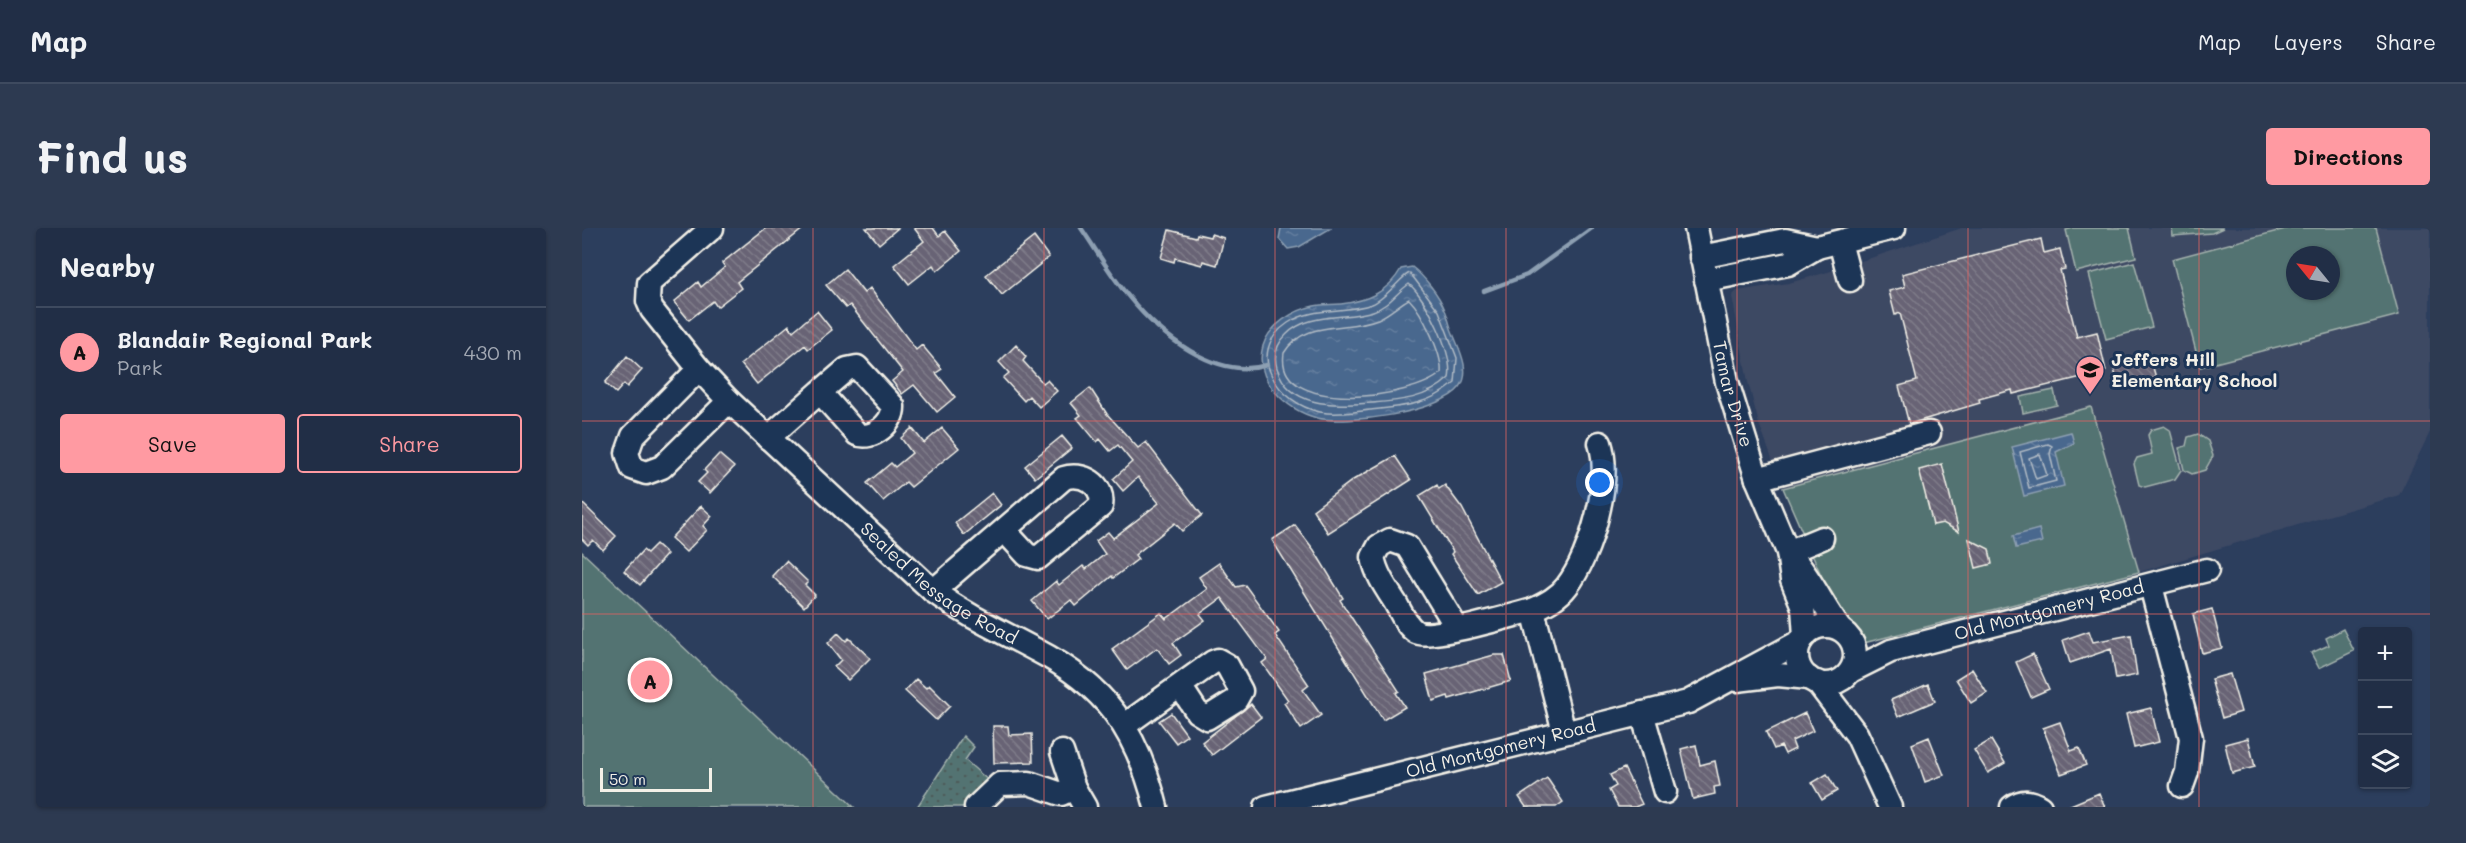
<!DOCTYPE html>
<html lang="en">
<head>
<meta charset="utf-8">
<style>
  :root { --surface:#212e46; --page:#2d3a51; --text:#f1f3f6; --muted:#a2a8b3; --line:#3e4a5f; --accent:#ff9aa2 }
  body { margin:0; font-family:Mali,sans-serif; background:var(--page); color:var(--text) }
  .controls { position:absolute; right:18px; bottom:18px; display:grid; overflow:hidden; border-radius:6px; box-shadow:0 2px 4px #0004 }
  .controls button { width:54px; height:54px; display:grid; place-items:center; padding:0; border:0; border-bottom:2px solid var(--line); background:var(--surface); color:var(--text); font:30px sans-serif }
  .compass { position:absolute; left:1704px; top:18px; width:54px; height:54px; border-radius:50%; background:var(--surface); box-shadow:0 2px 4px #0004; rotate:300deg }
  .scale { position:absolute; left:18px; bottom:15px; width:112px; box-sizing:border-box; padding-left:6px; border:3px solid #f4f1e8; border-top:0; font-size:16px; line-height:21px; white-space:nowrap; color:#f4f1e8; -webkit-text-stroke:4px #1d3557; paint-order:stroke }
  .you { position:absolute; left:1018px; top:255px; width:21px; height:21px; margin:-15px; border:4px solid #fff; border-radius:50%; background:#1a73e8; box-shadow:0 0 0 9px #1a73e833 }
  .badge { display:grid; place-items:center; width:39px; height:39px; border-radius:50%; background:var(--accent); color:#111; font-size:20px; font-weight:700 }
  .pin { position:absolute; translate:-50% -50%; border:3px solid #fff; box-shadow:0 2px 6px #0006 }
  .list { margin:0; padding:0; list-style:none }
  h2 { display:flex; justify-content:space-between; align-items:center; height:78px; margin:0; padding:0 24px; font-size:26px }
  h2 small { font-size:20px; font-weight:400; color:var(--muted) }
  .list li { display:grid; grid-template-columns:39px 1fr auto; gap:18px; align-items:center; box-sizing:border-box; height:90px; padding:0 24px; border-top:2px solid var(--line) }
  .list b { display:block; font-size:22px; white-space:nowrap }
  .list p { margin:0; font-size:20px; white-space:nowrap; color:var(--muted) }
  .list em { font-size:20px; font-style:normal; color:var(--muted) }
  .actions { display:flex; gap:12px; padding:18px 24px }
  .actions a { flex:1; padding:14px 0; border:2px solid var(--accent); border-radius:6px; text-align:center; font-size:21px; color:var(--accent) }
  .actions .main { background:var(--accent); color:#111 }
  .icon { flex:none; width:33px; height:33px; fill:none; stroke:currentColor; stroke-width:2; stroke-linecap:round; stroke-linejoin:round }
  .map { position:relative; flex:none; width:1848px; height:579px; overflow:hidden; border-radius:6px }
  header { display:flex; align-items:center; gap:36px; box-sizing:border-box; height:84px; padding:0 30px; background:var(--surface); border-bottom:2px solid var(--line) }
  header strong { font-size:28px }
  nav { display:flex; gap:33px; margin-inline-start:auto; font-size:21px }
  .intro { display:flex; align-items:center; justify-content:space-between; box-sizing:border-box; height:144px; padding:0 36px }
  h1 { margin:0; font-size:42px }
  .button { padding:15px 27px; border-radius:6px; background:var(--accent); color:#111; font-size:21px; font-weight:700 }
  main { display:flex; gap:36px; padding:0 36px }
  aside { flex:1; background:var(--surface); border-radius:6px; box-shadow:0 2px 4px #0004 }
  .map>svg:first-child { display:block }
</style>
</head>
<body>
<header>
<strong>Map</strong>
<nav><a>Map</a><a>Layers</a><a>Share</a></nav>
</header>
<div class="intro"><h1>Find us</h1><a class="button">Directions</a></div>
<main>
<aside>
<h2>Nearby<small></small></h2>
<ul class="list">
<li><span class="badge">A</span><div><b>Blandair Regional Park</b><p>Park</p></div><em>430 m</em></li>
</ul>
<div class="actions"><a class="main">Save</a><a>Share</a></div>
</aside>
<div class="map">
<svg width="1848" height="579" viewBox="0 0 1848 579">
  <defs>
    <pattern id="garden-dots" width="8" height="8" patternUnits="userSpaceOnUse" patternTransform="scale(1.5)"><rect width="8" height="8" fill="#537372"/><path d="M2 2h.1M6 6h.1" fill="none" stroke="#4e5b5a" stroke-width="1.8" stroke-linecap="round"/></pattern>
    <pattern id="water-ripples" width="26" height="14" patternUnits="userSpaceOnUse" patternTransform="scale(1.5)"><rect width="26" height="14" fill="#49688e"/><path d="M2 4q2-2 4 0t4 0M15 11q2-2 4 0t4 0" fill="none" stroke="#647e9e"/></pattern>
    <pattern id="building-back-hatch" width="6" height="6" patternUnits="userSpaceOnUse" patternTransform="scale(1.5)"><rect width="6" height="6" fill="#686475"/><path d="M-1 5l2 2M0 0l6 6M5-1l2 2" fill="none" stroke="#7e7b89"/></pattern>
  </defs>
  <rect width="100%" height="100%" fill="#2c3e5d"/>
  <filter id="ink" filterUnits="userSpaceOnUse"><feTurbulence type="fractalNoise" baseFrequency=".0167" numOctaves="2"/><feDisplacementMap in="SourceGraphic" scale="12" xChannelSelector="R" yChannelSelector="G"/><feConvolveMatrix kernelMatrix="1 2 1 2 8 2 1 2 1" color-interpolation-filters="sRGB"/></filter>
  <g filter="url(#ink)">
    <!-- built -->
    <path fill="#3e4964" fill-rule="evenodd" d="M1380,0H1848V204L1817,267L1557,344L1509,179L1201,260L1177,196L1166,154L1150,68L1155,63L1207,55L1246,44ZM1713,27H1749V63H1713Z"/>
    <!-- park -->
    <path fill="#537372" stroke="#a4b2ad" stroke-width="1.5" fill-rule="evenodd" d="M1491,0H1547L1554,29L1494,44L1484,2Z
      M1590,0H1641L1630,5L1591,8Z
      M1707,0H1794L1817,87L1618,139L1590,31ZM1713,27H1749V63H1713Z
      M1552,34L1570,99L1524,111L1507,46Z
      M1472,162L1475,177L1441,185L1438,169Z
      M1509,179L1557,344L1270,418L1201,260Z
      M1582,198L1588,202L1599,242L1593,251L1563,259L1557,257L1552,236L1555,230L1570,226L1566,207L1569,202Z
      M1616,206L1626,213L1631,228L1623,242L1610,246L1602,242L1597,220L1604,218L1606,209Z
      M0,324L272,579H0Z
      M1761,401L1772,423L1737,440L1729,425L1747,417L1744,410Z"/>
    <!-- garden -->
    <path fill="url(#garden-dots)" stroke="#a4b2ad" stroke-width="1.5" d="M381,508L392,519L383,532L408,554L390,579H335Z"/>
    <!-- water -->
    <path fill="url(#water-ripples)" stroke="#8d9fb2" stroke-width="1.5" d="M699,0H749L717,19L706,21L697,11Z
      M830,39C842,48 857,67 863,82C866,88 867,96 870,103C876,119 890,143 878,159C858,185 765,197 735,190C705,182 671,152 681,118C687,97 712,82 732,78C741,76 750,77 759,76C785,73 806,64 819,41Z
      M1489,204L1492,215L1474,224L1482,258L1442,268L1430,219Z
      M1457,301L1460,314L1434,320L1431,308Z"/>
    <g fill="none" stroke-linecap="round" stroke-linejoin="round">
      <!-- shore -->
      <path stroke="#b0bac4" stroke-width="1.5" d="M828,45L857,83L875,130L873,155C847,177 820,179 788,182C771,184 754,187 738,184C697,176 661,125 706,95C731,78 762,86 790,76C805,70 820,47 828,45Z
        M827,56C845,71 872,127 867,150C845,171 818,173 790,175C756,177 708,182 695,140C691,127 694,117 704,107C726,84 763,92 791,83C807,78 814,65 827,56Z
        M827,71C840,84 861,127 859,145C831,171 692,188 702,125C723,91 763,104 796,91C808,86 817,76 827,71Z
        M1466,216L1470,218L1468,226L1474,253L1447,260L1438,224Z
        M1458,226L1465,247L1454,251L1447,230Z"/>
      <!-- stream -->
      <path stroke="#8d9fb2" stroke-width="4.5" d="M499,0C515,23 529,48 547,69C577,106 634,153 685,137
        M902,63L945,47L1010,0"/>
    </g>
    <!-- building -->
    <path fill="url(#building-back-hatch)" stroke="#f4f1e8" stroke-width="1.5" d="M184,0H222L155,54L159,60L135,79L131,73L107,92L92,74L116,54L119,59L143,39L140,35Z
      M284,0H316L297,16Z
      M332,0H351L357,8L363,3L379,23L355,43L351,37L327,56L312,37L342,13Z
      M587,2L614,9L615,6L628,9L629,6L642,10L635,37L621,33L620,37L593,30L592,34L579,30Z
      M452,9L467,29L420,67L404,47Z
      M1459,11L1462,25L1478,21L1483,41L1478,42L1495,109L1515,104L1524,143L1431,166L1430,162L1397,171L1398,175L1327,196L1317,158L1335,153L1318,85L1313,87L1307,63L1323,59L1320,46Z
      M263,41L282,65L288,60L334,122L340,117L360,141L354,145L373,169L355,184L332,157L320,166L310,153L321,144L268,77L264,80L244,57Z
      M235,83L250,102L226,121L223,117L175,156L159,136L207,97L211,103Z
      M434,117L444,129L441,133L461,155L465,152L475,163L457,179L447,168L442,173L421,150L427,145L417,134Z
      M1567,125L1574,150L1537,161L1531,137Z
      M45,128L60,142L45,159L42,156L34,165L23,155Z
      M508,160L525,186L556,220L564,214L620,287L600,303L593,295L553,327L556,331L531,350L530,348L494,378L489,372L465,391L450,373L474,353L477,357L501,338L504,341L523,326L514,313L526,304L531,310L577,275L556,249L541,263L531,251L550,234L536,217L528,223L518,211L515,214L495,190L499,187L489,175Z
      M330,200L342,215L360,200L377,220L329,259L324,254L301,273L285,255L309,235L313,239L330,225L319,210Z
      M480,208L490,220L453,250L443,238Z
      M137,226L152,239L128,265L116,254L125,245L122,242Z
      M813,228L829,252L746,305L731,282L771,252Z
      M1360,236L1377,304L1361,295L1351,297L1337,242Z
      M855,257L857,261L863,257L880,280L919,354L896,367L869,326L871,324L837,268Z
      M410,265L419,277L382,307L373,295Z
      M0,275L34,308L21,322L11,312L6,317L0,311Z
      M119,278L130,288L121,298L125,302L104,324L89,310Z
      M713,297L732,322L761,370L758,372L817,463L814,465L823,479L801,492L690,312Z
      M1387,311L1407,321L1410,336L1394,340Z
      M74,316L85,326L58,357L42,343L61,322L65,325Z
      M204,333L226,354L223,357L233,367L222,379L190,348Z
      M637,335L654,359L663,357L697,404L693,407L727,457L721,462L739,487L719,501L702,475L706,472L680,435L685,431L640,370L618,386L623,392L591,415L599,427L587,436L575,420L545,442L530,421L579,385L584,391L625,361L617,349Z
      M1630,381L1640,420L1620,425L1611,386Z
      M1507,403L1511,414L1549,407L1555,447L1534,451L1529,421L1488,435L1481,412Z
      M256,405L264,413L267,410L288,430L266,452L252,439L259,432L246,415Z
      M1451,426L1467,461L1449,469L1434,434Z
      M912,427H922L929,453L867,471L866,468L851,473L844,446Z
      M1390,441L1405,465L1389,475L1374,451Z
      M1648,446L1659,484L1640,490L1629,451Z
      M334,451L344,460L347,457L368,478L354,492L323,463Z
      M1346,456L1353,473L1316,489L1309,472Z
      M669,476L679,489L630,527L620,514Z
      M1569,480L1577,514L1552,520L1544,486Z
      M589,485L605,507L594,515L577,493Z
      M1223,485L1231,503L1210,513L1213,521L1203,526L1199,518L1192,521L1184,504Z
      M1478,494L1489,523L1497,520L1504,537L1479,546L1461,500Z
      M411,498H426L427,507L450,506L451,534L412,535Z
      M1347,509L1362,547L1343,554L1330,516Z
      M1666,510L1673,539L1650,545L1643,516Z
      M1409,512L1423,535L1406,545L1392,522Z
      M1114,517L1118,537L1133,533L1138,558L1132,559L1133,566L1111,571L1099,521Z
      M1042,540L1060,576L1053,579H1036L1027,562L1034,558L1028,547Z
      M1245,546L1255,563L1240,572L1230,555Z
      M965,550L981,574L974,579H944L937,569Z
      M1517,565L1523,579H1484Z"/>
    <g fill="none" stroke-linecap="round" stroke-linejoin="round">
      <!-- minor casing -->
      <g stroke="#f4f1e8" stroke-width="27">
        <g id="minor">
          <path id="s1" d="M130,0L67,55L66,73L70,82L117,141L147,173L351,363C383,387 419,403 454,422C524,458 555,503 574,579"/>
          <path id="s2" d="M1114,0L1145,154L1175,251L1206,324L1210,352L1221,379L1223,408"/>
          <path d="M1258,14L1268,52"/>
          <path d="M1235,19L1312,0"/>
          <path d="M1119,29L1203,12L1235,19L1206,36L1124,52"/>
          <path d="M117,141L51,208L45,225L50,240L64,245L80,239L147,173"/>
          <path d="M186,210L238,164L275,206C290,213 312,195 311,178L275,139L265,141L238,164"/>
          <path d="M1175,251L1347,205"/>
          <path d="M1206,324L1240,310"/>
          <path d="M1211,330C1230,352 1241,378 1258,401"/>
          <path d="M1569,358L1609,510L1605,544L1600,558"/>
          <path d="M351,363L482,250C500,244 523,256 519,278L513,283L456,330L445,327L422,302"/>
          <path d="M951,382C963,376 976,370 985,358C1009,327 1030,252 1018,215"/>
          <circle cx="1244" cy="427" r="29"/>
          <path d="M875,400L825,318L808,312L797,318L791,329C794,346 804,360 813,374C819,384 824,398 834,404C847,412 932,387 951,382L982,504"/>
          <path id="s3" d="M1269,443L1309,423L1625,342"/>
          <path d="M1155,452L1196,447L1227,450"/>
          <path d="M1235,454L1275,507L1308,579"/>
          <path d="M1060,485L1083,564"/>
          <path d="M543,497L631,434L636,432L645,437L659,463L654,472L625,490L615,484L598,458"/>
          <path d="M492,560L503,579"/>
          <path d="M394,579L418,556L447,555L479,566L492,560L480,524"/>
          <path id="s4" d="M684,579L1106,474L1219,413"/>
          <path d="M1430,579C1440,572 1448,572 1458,579"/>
        </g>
      </g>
      <!-- minor -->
      <use href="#minor" stroke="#1d3557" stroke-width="22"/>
    </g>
  </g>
  <!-- grid -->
  <path fill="none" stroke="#df6462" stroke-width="1.5" stroke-opacity="0.55" d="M231,0V579M462,0V579M693,0V579M924,0V579M1155,0V579M1386,0V579M1617,0V579M0,193H1848M0,386H1848"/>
  <!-- icons -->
  <defs>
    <g id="school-pin" transform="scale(1.5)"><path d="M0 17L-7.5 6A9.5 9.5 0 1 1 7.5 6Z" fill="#ff9aa2" stroke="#1d3557"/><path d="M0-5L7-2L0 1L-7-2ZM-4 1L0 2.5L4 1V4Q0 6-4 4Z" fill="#111"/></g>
  </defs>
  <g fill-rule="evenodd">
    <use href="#school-pin" x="1508" y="142"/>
  </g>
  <g text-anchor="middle" stroke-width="6" stroke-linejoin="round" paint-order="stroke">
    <!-- poi labels -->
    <g font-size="18" font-weight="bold" fill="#f4f1e8" stroke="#1d3557" text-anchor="start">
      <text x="1529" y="138">Jeffers Hill<tspan x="1529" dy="21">Elementary School</tspan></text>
    </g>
    <!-- street labels -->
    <g font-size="18" fill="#f4f1e8" stroke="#1d3557">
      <text dy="6" stroke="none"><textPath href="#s2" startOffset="170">Tamar Drive</textPath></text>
      <text dy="6" stroke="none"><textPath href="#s1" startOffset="510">Sealed Message Road</textPath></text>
      <text dy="6" stroke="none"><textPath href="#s3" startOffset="208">Old Montgomery Road</textPath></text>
      <text dy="6" stroke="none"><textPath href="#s4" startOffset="242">Old Montgomery Road</textPath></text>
    </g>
  </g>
</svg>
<div class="controls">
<button>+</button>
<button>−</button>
<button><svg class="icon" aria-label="layers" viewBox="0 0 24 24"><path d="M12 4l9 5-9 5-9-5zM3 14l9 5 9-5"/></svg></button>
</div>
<svg class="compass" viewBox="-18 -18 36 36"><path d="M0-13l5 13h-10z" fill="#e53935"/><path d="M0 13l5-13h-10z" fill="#a2a8b3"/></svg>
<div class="scale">50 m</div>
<div class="you"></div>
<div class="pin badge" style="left:68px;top:452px">A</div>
</div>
</main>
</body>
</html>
